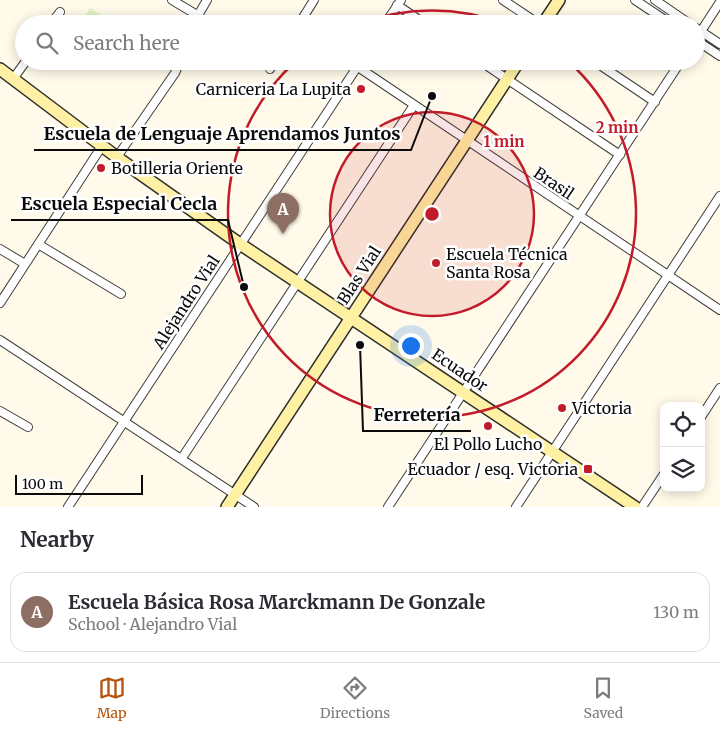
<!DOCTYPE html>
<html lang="en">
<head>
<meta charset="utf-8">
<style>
  :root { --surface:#fff; --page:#f2f2f3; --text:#2b2b33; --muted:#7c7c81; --line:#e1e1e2; --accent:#b45309 }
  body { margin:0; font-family:Merriweather,serif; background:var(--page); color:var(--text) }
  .controls { position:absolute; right:15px; bottom:15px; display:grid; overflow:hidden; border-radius:10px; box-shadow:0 2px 12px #0003 }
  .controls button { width:45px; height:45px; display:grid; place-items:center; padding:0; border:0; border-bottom:1px solid var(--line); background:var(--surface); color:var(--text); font:25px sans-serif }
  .scale { position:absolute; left:15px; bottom:12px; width:128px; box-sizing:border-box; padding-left:5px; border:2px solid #0b0b0b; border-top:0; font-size:14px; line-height:18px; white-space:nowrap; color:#0b0b0b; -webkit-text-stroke:4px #fff; paint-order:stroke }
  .you { position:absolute; left:410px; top:345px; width:18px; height:18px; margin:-12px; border:4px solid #fff; border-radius:50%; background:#1a73e8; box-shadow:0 0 0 8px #1a73e833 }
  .badge { display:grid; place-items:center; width:32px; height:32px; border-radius:50%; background:var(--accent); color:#fff; font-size:16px; font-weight:700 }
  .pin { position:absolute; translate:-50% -41px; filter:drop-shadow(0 1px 2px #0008) }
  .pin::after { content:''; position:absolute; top:26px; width:18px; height:15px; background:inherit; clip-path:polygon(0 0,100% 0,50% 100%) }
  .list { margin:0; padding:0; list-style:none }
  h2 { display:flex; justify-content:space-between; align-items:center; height:65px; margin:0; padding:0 20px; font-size:21px }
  h2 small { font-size:16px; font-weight:400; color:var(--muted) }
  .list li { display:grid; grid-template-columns:32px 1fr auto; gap:15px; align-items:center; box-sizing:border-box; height:80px; margin:0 10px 10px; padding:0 10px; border:1px solid var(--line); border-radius:15px }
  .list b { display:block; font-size:19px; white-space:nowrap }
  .list p { margin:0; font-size:16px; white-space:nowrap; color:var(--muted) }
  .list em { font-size:16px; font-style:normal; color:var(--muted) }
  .icon { flex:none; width:28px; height:28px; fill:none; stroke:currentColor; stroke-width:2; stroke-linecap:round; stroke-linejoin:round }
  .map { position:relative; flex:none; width:720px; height:507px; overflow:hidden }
  .search { position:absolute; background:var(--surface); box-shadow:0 2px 12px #0003; left:15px; right:15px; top:15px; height:55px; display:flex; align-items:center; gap:12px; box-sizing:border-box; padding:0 18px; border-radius:28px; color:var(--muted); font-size:19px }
  .sheet { height:155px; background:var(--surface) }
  nav { display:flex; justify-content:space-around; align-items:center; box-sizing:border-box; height:70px; border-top:1px solid var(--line); background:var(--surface); font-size:14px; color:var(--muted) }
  nav a { display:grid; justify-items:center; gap:2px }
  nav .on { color:var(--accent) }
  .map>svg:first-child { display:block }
</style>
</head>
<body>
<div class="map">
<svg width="720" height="507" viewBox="0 0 720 507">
  <rect width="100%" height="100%" fill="#fffae9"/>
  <!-- pitch -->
  <path fill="#e3f2c3" d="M90,8L111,21L109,24H80Z"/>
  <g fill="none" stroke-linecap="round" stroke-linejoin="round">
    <!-- street casing -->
    <g stroke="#3e3e3e" stroke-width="10">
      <path id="street" d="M172,0L197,15
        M503,0L539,24
        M635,0L671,24
        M655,0L690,24
        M397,5L425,24
        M51,24L60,12
        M193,24L207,0
        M299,24L314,0
        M385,24L401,0
        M696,28L720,44
        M696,39L720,2
        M696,40L720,56
        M349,61L720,310
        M480,61L620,155
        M594,61L655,102
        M270,69L275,61
        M13,79L26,61
        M117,157L175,73L180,61
        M38,244L121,294
        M0,249L25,264
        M0,303L102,146
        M0,340L254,507
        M0,411L28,427
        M701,417L720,388
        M182,458L414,105
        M68,507L361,61
        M388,507L681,61
        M516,507L720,196
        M642,507L664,474"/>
    </g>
    <!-- secondary casing -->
    <g stroke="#2d2d2d" stroke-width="14">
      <path id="secondary" d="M543,24L559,0
        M0,69L122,161L240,244L635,507
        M227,507L519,61"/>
    </g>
    <!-- street -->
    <use href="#street" stroke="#fff" stroke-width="8"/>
    <!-- secondary -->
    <use href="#secondary" stroke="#fff1a4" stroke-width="11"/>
  </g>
  <!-- distance rings -->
  <circle cx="432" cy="214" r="102" fill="#c21c2b" fill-opacity=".12"/>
  <g fill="none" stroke="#c21c2b" stroke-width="2.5">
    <circle cx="432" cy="214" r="102"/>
    <path d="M359 24A204 204 0 0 1 505 24M569 62A204 204 0 1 1 295 62"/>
  </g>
  <!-- markers -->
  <g fill="#c21c2b" stroke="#fff" stroke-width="2">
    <circle cx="361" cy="89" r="5"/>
    <circle cx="101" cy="168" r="5"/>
    <circle cx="436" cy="263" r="5"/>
    <circle cx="562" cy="408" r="5"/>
    <circle cx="488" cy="426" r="5"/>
    <rect x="583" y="464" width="10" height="10" rx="2.5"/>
  </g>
  <g text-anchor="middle" stroke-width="5" stroke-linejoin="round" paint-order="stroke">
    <!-- poi labels -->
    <g font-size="16" fill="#0b0b0b" stroke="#fff" text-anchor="start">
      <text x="351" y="95" text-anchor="end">Carniceria La Lupita</text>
      <text x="111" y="174">Botilleria Oriente</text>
      <text x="446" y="260">Escuela Técnica<tspan x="446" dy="18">Santa Rosa</tspan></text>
      <text x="572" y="414">Victoria</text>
      <text x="488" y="450" text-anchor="middle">El Pollo Lucho</text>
      <text x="578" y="475" text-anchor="end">Ecuador / esq. Victoria</text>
    </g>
    <!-- street labels -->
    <g font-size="16" fill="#0b0b0b" stroke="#fff">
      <text transform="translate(554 183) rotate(34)" y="6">Brasil</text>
      <text transform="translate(359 275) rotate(-57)" y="6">Blas Vial</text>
      <text transform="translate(186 302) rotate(-57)" y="6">Alejandro Vial</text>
      <text transform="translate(460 370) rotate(34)" y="6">Ecuador</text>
    </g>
  </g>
  <circle cx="432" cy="214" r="8" fill="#c21c2b" stroke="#fff" stroke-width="2.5"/>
  <g font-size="15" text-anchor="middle" font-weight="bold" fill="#c21c2b" stroke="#fff" stroke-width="5" stroke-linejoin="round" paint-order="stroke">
    <text x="617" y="133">2 min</text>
    <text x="504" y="147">1 min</text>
  </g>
  <!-- callouts -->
  <path fill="none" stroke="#0b0b0b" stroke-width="2" d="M432 96L411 150H34M244 287L228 220H11M360 345L363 431H471"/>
  <g fill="#0b0b0b" stroke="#fff" stroke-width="2">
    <circle cx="432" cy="96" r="5"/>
    <circle cx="244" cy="287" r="5"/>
    <circle cx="360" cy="345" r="5"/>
  </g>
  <g font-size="18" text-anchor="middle" font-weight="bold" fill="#0b0b0b" stroke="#fff" stroke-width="5" stroke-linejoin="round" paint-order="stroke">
    <text x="222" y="140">Escuela de Lenguaje Aprendamos Juntos</text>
    <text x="119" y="210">Escuela Especial Cecla</text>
    <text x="417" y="421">Ferretería</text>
  </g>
</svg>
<div class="controls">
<button><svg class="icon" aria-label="locate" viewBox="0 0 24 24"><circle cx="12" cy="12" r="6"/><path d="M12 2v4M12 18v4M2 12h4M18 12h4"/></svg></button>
<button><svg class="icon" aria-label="layers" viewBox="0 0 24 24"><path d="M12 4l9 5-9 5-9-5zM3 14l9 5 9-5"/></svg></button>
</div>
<div class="scale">100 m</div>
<div class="you"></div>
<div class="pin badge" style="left:283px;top:234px;background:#8d6e63">A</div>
<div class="search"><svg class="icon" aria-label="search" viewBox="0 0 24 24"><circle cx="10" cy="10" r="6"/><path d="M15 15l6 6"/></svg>Search here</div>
</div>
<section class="sheet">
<h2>Nearby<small></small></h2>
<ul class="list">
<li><span class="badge" style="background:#8d6e63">A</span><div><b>Escuela Básica Rosa Marckmann De Gonzale</b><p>School · Alejandro Vial</p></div><em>130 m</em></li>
</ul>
</section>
<nav>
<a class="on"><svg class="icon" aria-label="map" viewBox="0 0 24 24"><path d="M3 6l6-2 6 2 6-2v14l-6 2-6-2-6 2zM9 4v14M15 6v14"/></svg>Map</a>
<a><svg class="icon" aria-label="directions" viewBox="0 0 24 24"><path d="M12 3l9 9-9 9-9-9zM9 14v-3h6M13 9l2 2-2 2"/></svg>Directions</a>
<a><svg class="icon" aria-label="saved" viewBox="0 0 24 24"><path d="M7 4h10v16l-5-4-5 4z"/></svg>Saved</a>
</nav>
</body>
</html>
